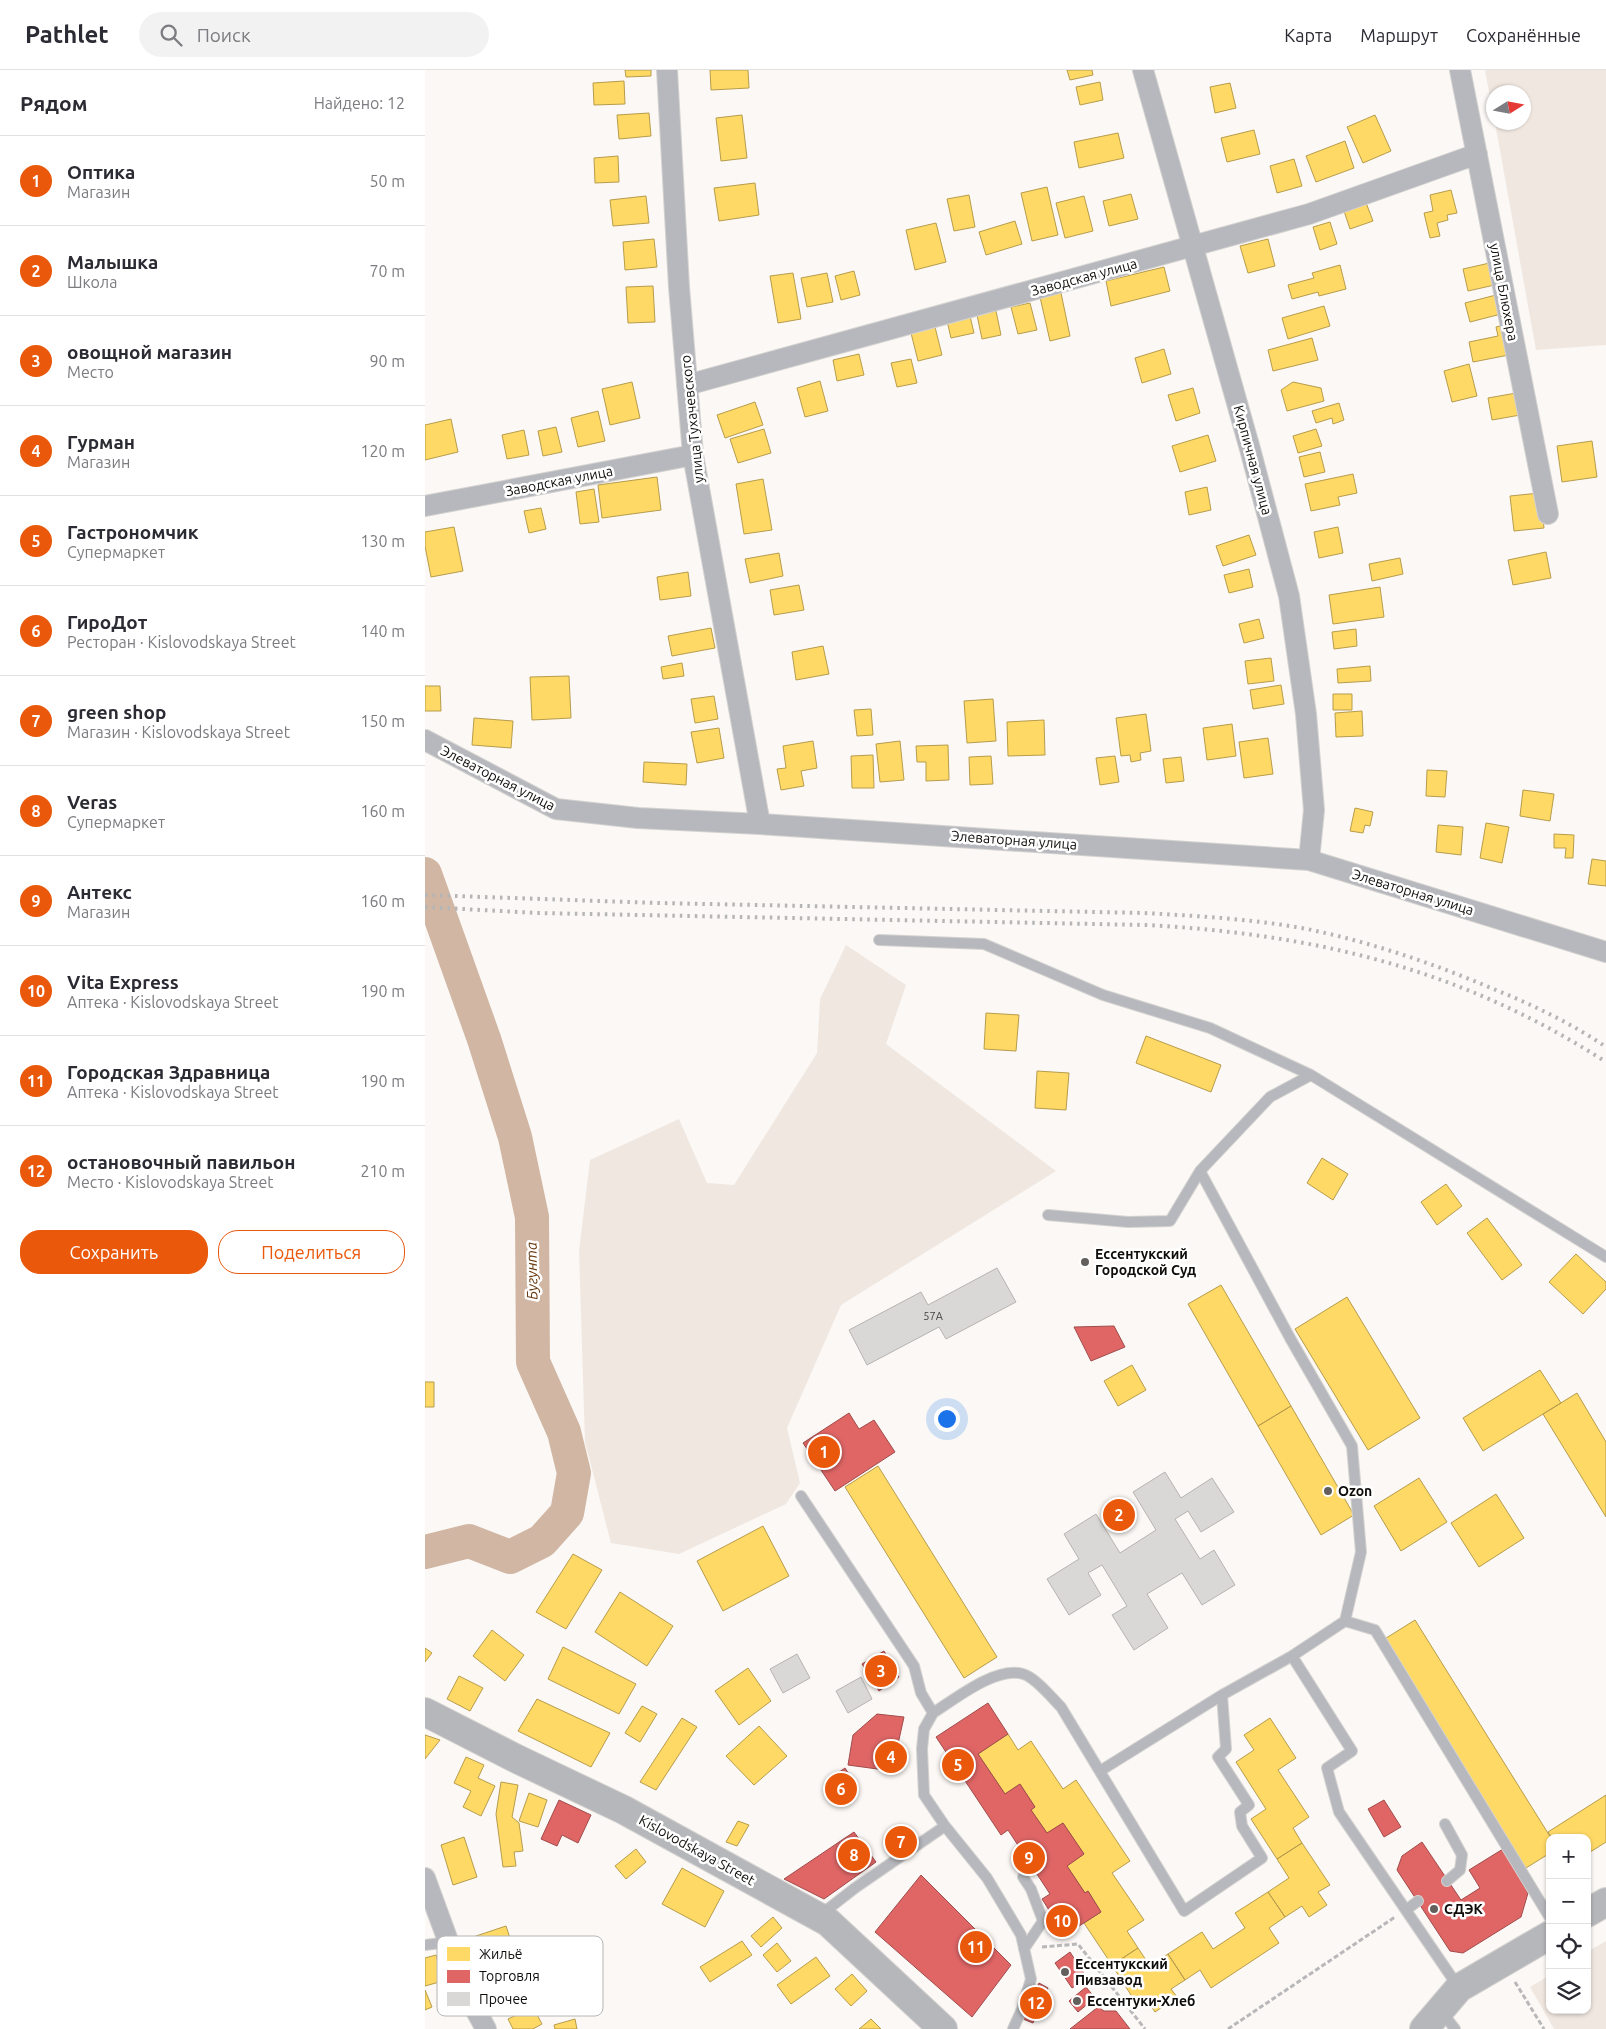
<!DOCTYPE html>
<html lang="ru">
<head>
<meta charset="utf-8">
<style>
  :root { --surface:#fff; --page:#f2f2f3; --text:#2b2b33; --muted:#7c7c81; --line:#e1e1e2; --accent:#ea580c }
  body { margin:0; font-family:Ubuntu,sans-serif; background:var(--page); color:var(--text) }
  .controls { position:absolute; right:15px; bottom:15px; display:grid; overflow:hidden; border-radius:10px; box-shadow:0 1px 4px #0004 }
  .controls button { width:45px; height:45px; display:grid; place-items:center; padding:0; border:0; border-bottom:1px solid var(--line); background:var(--surface); color:var(--text); font:25px sans-serif }
  .compass { position:absolute; left:1061px; top:15px; width:45px; height:45px; border-radius:50%; background:var(--surface); box-shadow:0 1px 4px #0004; rotate:79deg }
  .you { position:absolute; left:521px; top:1348px; width:18px; height:18px; margin:-12px; border:4px solid #fff; border-radius:50%; background:#1a73e8; box-shadow:0 0 0 8px #1a73e833 }
  .badge { display:grid; place-items:center; width:32px; height:32px; border-radius:50%; background:var(--accent); color:#fff; font-size:16px; font-weight:700 }
  .pin { position:absolute; translate:-50% -50%; border:2px solid #fff; box-shadow:0 1px 5px #0006 }
  .list { margin:0; padding:0; list-style:none }
  h2 { display:flex; justify-content:space-between; align-items:center; height:65px; margin:0; padding:0 20px; font-size:21px }
  h2 small { font-size:16px; font-weight:400; color:var(--muted) }
  .list li { display:grid; grid-template-columns:32px 1fr auto; gap:15px; align-items:center; box-sizing:border-box; height:90px; padding:0 20px; border-top:1px solid var(--line) }
  .list b { display:block; font-size:19px; white-space:nowrap }
  .list p { margin:0; font-size:16px; white-space:nowrap; color:var(--muted) }
  .list em { font-size:16px; font-style:normal; color:var(--muted) }
  .actions { display:flex; gap:10px; padding:15px 20px }
  .actions a { flex:1; padding:11px 0; border:1px solid var(--accent); border-radius:20px; text-align:center; font-size:18px; color:var(--accent) }
  .actions .main { background:var(--accent); color:#fff }
  .icon { flex:none; width:28px; height:28px; fill:none; stroke:currentColor; stroke-width:2; stroke-linecap:round; stroke-linejoin:round }
  .map { position:relative; flex:none; width:1181px; height:1959px; overflow:hidden }
  header { display:flex; align-items:center; gap:30px; box-sizing:border-box; height:70px; padding:0 25px; background:var(--surface); border-bottom:1px solid var(--line) }
  header strong { font-size:24px }
  nav { display:flex; gap:28px; margin-inline-start:auto; font-size:18px }
  .search { width:350px; height:45px; background:var(--page); display:flex; align-items:center; gap:12px; box-sizing:border-box; padding:0 18px; border-radius:28px; color:var(--muted); font-size:19px }
  main { display:flex }
  aside { flex:1; background:var(--surface) }
  .map>svg:first-child { display:block }
</style>
</head>
<body>
<header>
<strong>Pathlet</strong>
<div class="search"><svg class="icon" aria-label="search" viewBox="0 0 24 24"><circle cx="10" cy="10" r="6"/><path d="M15 15l6 6"/></svg>Поиск</div>
<nav><a>Карта</a><a>Маршрут</a><a>Сохранённые</a></nav>
</header>
<main>
<aside>
<h2>Рядом<small>Найдено: 12</small></h2>
<ul class="list">
<li><span class="badge">1</span><div><b>Оптика</b><p>Магазин</p></div><em>50 m</em></li>
<li><span class="badge">2</span><div><b>Малышка</b><p>Школа</p></div><em>70 m</em></li>
<li><span class="badge">3</span><div><b>овощной магазин</b><p>Место</p></div><em>90 m</em></li>
<li><span class="badge">4</span><div><b>Гурман</b><p>Магазин</p></div><em>120 m</em></li>
<li><span class="badge">5</span><div><b>Гастрономчик</b><p>Супермаркет</p></div><em>130 m</em></li>
<li><span class="badge">6</span><div><b>ГироДот</b><p>Ресторан · Kislovodskaya Street</p></div><em>140 m</em></li>
<li><span class="badge">7</span><div><b>green shop</b><p>Магазин · Kislovodskaya Street</p></div><em>150 m</em></li>
<li><span class="badge">8</span><div><b>Veras</b><p>Супермаркет</p></div><em>160 m</em></li>
<li><span class="badge">9</span><div><b>Антекс</b><p>Магазин</p></div><em>160 m</em></li>
<li><span class="badge">10</span><div><b>Vita Express</b><p>Аптека · Kislovodskaya Street</p></div><em>190 m</em></li>
<li><span class="badge">11</span><div><b>Городская Здравница</b><p>Аптека · Kislovodskaya Street</p></div><em>190 m</em></li>
<li><span class="badge">12</span><div><b>остановочный павильон</b><p>Место · Kislovodskaya Street</p></div><em>210 m</em></li>
</ul>
<div class="actions"><a class="main">Сохранить</a><a>Поделиться</a></div>
</aside>
<div class="map">
<svg width="1181" height="1959" viewBox="0 0 1181 1959">
  <rect width="100%" height="100%" fill="#fbf8f5"/>
  <!-- built -->
  <path fill="#f0e7e0" d="M1060,0H1181V275L1111,280L1070,53L1098,52V22H1068V44Z
    M421,875L481,915L461,974L631,1101L416,1235L362,1358L375,1413L361,1434L254,1484L186,1473L160,1372L154,1181L165,1090L254,1049L282,1113L309,1115L392,983L395,929Z
    M1181,1871V1959H1129L1105,1917L1125,1905V1940H1162V1882Z"/>
  <!-- homes -->
  <path fill="#ffd966" stroke="#b79c4b" d="M200,0H226V6L201,7Z
    M285,0H323L324,18L286,20Z
    M642,0H667L668,5L645,10Z
    M199,11L200,34L169,35L168,13Z
    M675,12L678,30L655,35L651,17Z
    M805,13L811,38L790,43L785,17Z
    M224,43L226,66L194,69L192,45Z
    M317,45L322,88L296,91L291,48Z
    M950,45L966,81L938,93L922,57Z
    M829,60L835,84L802,92L796,68Z
    M693,63L699,88L654,98L649,72Z
    M920,71L929,98L891,112L881,86Z
    M193,86L194,112L170,113L169,88Z
    M869,89L877,116L852,123L845,96Z
    M330,113L334,145L294,151L289,118Z
    M622,117L633,165L607,171L596,123Z
    M1026,120L1032,143L1022,145L1023,150L1012,153L1015,166L1005,168L999,143L1008,141L1005,125Z
    M706,124L713,149L684,156L678,131Z
    M544,125L550,157L529,161L522,129Z
    M221,126L224,153L188,156L185,130Z
    M659,126L668,161L640,168L631,133Z
    M940,130L948,151L925,159L918,138Z
    M590,151L597,174L561,185L554,162Z
    M905,152L912,174L895,180L888,157Z
    M511,153L521,192L490,200L481,160Z
    M229,169L232,197L200,200L198,172Z
    M843,169L850,196L823,203L815,176Z
    M1069,192L1074,214L1043,221L1038,199Z
    M915,195L921,219L894,226L893,222L867,229L863,215L889,208L887,203Z
    M739,197L745,221L686,236L681,211Z
    M429,201L435,225L416,230L410,206Z
    M368,203L376,249L353,253L345,206Z
    M402,203L408,232L382,237L376,208Z
    M228,216L230,252L203,253L201,217Z
    M636,223L645,266L625,271L615,227Z
    M1071,225L1076,244L1045,252L1040,233Z
    M605,233L612,260L593,264L586,237Z
    M899,236L905,256L863,269L857,248Z
    M571,241L576,265L557,269L552,245Z
    M545,246L549,263L526,268L522,251Z
    M1083,254L1089,284L1048,292L1044,272L1073,266L1071,257Z
    M510,257L517,285L493,291L486,263Z
    M887,268L893,290L848,301L843,280Z
    M739,279L746,304L717,313L710,288Z
    M434,284L439,305L412,311L408,290Z
    M486,289L492,313L472,317L466,293Z
    M1044,294L1052,326L1027,332L1019,301Z
    M395,311L403,341L380,347L372,318Z
    M207,312L215,348L185,355L177,319Z
    M868,312L896,318L899,331L862,341L856,320Z
    M768,318L775,343L751,351L743,325Z
    M1097,322L1101,344L1067,350L1063,328Z
    M330,332L338,355L300,368L292,345Z
    M914,333L919,350L908,354L907,348L891,353L887,341Z
    M173,341L180,371L153,377L146,348Z
    M26,349L33,382L0,390V355Z
    M131,357L137,382L118,386L113,361Z
    M339,359L346,383L313,393L305,369Z
    M891,359L897,376L873,383L868,366Z
    M99,360L104,385L82,389L77,365Z
    M783,365L791,391L755,402L747,376Z
    M1167,371L1172,407L1137,412L1132,376Z
    M895,382L900,402L879,407L874,387Z
    M928,404L932,423L913,427L915,435L886,441L880,414Z
    M232,407L236,440L177,448L173,415Z
    M338,409L347,460L319,464L311,414Z
    M782,417L786,440L764,445L760,422Z
    M169,419L174,452L155,454L151,422Z
    M1115,423L1119,458L1089,461L1085,426Z
    M116,438L121,459L104,463L99,441Z
    M29,457L38,501L6,507L0,476V462Z
    M913,457L918,483L894,488L889,462Z
    M824,465L831,485L798,496L791,476Z
    M1121,482L1126,508L1088,515L1083,490Z
    M354,483L358,506L325,513L320,489Z
    M975,488L978,504L947,511L944,494Z
    M824,499L828,517L804,523L799,505Z
    M263,502L266,526L235,530L232,507Z
    M374,515L379,540L349,545L345,520Z
    M955,517L959,547L908,554L904,525Z
    M834,549L839,568L819,573L814,554Z
    M286,558L290,578L247,586L243,566Z
    M931,559L932,576L909,579L907,562Z
    M398,576L404,604L371,610L367,582Z
    M846,588L849,611L823,614L820,591Z
    M257,593L259,606L238,609L236,597Z
    M945,596L946,611L913,613L912,599Z
    M144,606L146,648L107,650L105,607Z
    M856,615L859,634L828,639L825,620Z
    M0,616H15L16,641H0Z
    M908,624H927V640H908Z
    M289,626L293,649L270,653L266,629Z
    M568,629L571,671L542,673L539,631Z
    M446,639L448,665L432,666L429,640Z
    M937,641L938,666L911,667L910,643Z
    M721,644L726,681L715,683L716,690L706,692L705,685L696,686L691,648Z
    M49,648L88,651L86,678L47,675Z
    M619,650L620,685L583,686L582,652Z
    M807,654L811,686L782,690L778,658Z
    M294,658L299,688L272,693L266,662Z
    M843,668L848,704L819,708L814,672Z
    M388,671L392,698L376,701L379,716L356,720L352,699L361,698L358,676Z
    M475,671L479,710L455,712L451,674Z
    M523,675L524,710L501,711V692H492L491,676Z
    M448,685L449,718H427L426,686Z
    M566,686L568,714L545,715L544,687Z
    M690,686L694,712L675,715L671,688Z
    M756,687L759,711L741,713L738,689Z
    M219,692L262,694L261,715L218,712Z
    M1002,700L1022,701L1020,727L1001,726Z
    M1098,720L1129,724L1125,751L1095,746Z
    M930,738L948,742L945,756L940,755L938,763L925,761Z
    M1061,753L1084,757L1077,793L1055,788Z
    M1013,755L1038,757L1036,785L1011,782Z
    M1129,764L1149,765L1148,788H1140L1141,778H1129Z
    M1167,789L1181,791V816L1163,814Z
    M561,943L594,945L591,981L559,979Z
    M721,966L796,995L786,1022L711,993Z
    M612,1001L644,1003L641,1040L610,1038Z
    M897,1088L923,1104L908,1130L882,1113Z
    M1021,1114L1037,1136L1012,1155L996,1132Z
    M1062,1148L1097,1195L1077,1210L1042,1163Z
    M1151,1184L1181,1212V1219L1158,1244L1124,1212Z
    M796,1215L866,1336L833,1356L763,1234Z
    M922,1227L995,1348L943,1380L870,1259Z
    M707,1295L721,1320L693,1336L679,1311Z
    M1115,1300L1136,1333L1058,1381L1038,1348Z
    M0,1312H9V1337H0Z
    M1152,1323L1181,1372V1447L1118,1344Z
    M866,1336L929,1445L896,1465L833,1356Z
    M453,1396L572,1587L539,1608L420,1417Z
    M994,1408L1022,1452L976,1481L949,1436Z
    M1071,1424L1099,1468L1054,1497L1026,1453Z
    M338,1456L364,1506L298,1541L272,1491Z
    M148,1484L177,1500L141,1559L111,1542Z
    M195,1522L248,1556L222,1596L170,1562Z
    M990,1550L1126,1768H1125V1783L1101,1798L958,1570Z
    M67,1560L99,1585L80,1611L48,1586Z
    M138,1577L211,1614L194,1644L123,1609Z
    M0,1578L7,1583L0,1592Z
    M323,1598L346,1631L314,1655L290,1621Z
    M34,1606L58,1618L45,1641L22,1629Z
    M112,1629L185,1663L166,1697L93,1661Z
    M217,1636L232,1644L215,1672L200,1663Z
    M257,1648L272,1657L231,1720L215,1712Z
    M845,1648L871,1688L853,1700L884,1747L868,1758L877,1773L852,1789L826,1749L841,1739L811,1692L829,1680L819,1665Z
    M334,1656L362,1686L329,1715L301,1686Z
    M583,1664L593,1680L606,1671L638,1719L651,1710L705,1791L687,1803L719,1850L702,1861L713,1878L687,1895L659,1853L676,1842L663,1821L660,1823L642,1796L659,1784L638,1753L622,1763L606,1740L610,1737L595,1714L580,1724L553,1684Z
    M0,1665L15,1670L0,1689Z
    M41,1687L59,1695L53,1708L70,1716L56,1746L38,1737L46,1721L29,1713Z
    M76,1712L93,1715L87,1747L94,1753L98,1781L89,1782L91,1796L78,1797L71,1744Z
    M104,1723L122,1730L113,1757L94,1751Z
    M1181,1725V1772L1162,1784V1768H1127L1123,1762Z
    M313,1751L324,1755L312,1776L301,1772Z
    M39,1767L52,1807L28,1815L16,1775Z
    M877,1773L905,1815L893,1822L902,1835L884,1847L877,1836L860,1847L843,1822L864,1808L852,1789Z
    M211,1779L221,1792L201,1809L190,1796Z
    M257,1798L299,1821L280,1857L237,1834Z
    M843,1822L860,1847L844,1858L854,1873L786,1918L775,1900L760,1910L743,1884L777,1862L788,1879L820,1858L810,1843Z
    M348,1847L357,1858L336,1877L326,1866Z
    M81,1856L87,1874L51,1886L45,1868Z
    M317,1871L327,1885L285,1912L275,1897Z
    M352,1873L366,1891L352,1902L338,1885Z
    M713,1878L725,1896L743,1884L760,1910L746,1919L752,1927L730,1942L720,1927L711,1933L687,1895Z
    M11,1885L18,1911L0,1916V1888Z
    M391,1887L405,1906L366,1934L352,1915Z
    M427,1904L442,1921L426,1936L410,1919Z
    M0,1920L7,1937L0,1940Z
    M108,1937L117,1954L108,1959H88L83,1949Z
    M150,1949L152,1959H130L129,1955Z
    M446,1949L456,1959H434Z"/>
  <!-- shops -->
  <path fill="#e06666" stroke="#a14b4b" d="M689,1256L700,1277L666,1291L649,1257Z
    M424,1343L434,1359L449,1350L470,1382L410,1421L378,1373Z
    M459,1581L474,1607L454,1621L437,1594Z
    M563,1633L583,1664L553,1684L580,1724L595,1714L610,1737L606,1740L622,1763L638,1753L659,1784L642,1796L660,1823L663,1821L676,1842L640,1865L617,1829L625,1824L583,1760L576,1765L511,1667Z
    M452,1644L479,1647L467,1701L423,1695L428,1665Z
    M420,1698L432,1717L412,1730L400,1712Z
    M134,1730L166,1745L153,1773L137,1765L132,1776L116,1769Z
    M959,1730L976,1757L959,1767L943,1739Z
    M429,1762L451,1792L399,1829L359,1809Z
    M997,1772L1036,1830L1055,1818L1044,1800L1078,1779L1103,1823L1096,1847L1038,1883L1025,1881L972,1800L977,1786Z
    M496,1805L586,1895L547,1947L450,1862Z
    M645,1882L662,1908L647,1918L630,1893Z
    M614,1913L623,1918L608,1953L598,1949Z
    M661,1917L670,1928L653,1942L644,1931Z
    M673,1937L679,1941H691L705,1959H645Z"/>
  <g fill="none" stroke-linecap="round" stroke-linejoin="round">
    <!-- river -->
    <path stroke="#d0b6a3" stroke-width="34" d="M0,804L59,969L90,1067L107,1147L108,1292L139,1362L149,1403L142,1443L117,1471L85,1487L44,1471L0,1482"/>
  </g>
  <!-- building -->
  <path fill="#dad8d6" stroke="#b6b4b1" d="M572,1198L591,1232L521,1269L514,1257L442,1295L424,1260L496,1222L503,1235Z
    M740,1402L756,1428L787,1408L809,1442L776,1462L763,1441L750,1449L775,1489L789,1480L810,1515L777,1535L757,1503L722,1524L743,1558L709,1580L687,1545L702,1536L677,1495L663,1503L676,1525L644,1545L622,1509L654,1489L639,1464L671,1444L695,1483L731,1460L708,1422Z
    M372,1584L385,1608L358,1623L345,1599Z
    M436,1607L447,1629L423,1643L411,1621Z"/>
  <g fill="none" stroke-linecap="round" stroke-linejoin="round">
    <!-- lane casing -->
    <g stroke="#d4d2d0" stroke-width="12">
      <path id="lane" d="M454,870L559,874L678,925L785,958L886,1005
        M623,1145L703,1152L745,1151L775,1101
        M376,1426L489,1596L496,1623L508,1643L499,1659L497,1679L499,1725L520,1756
        M920,1551L950,1560L1125,1848
        M867,1586L920,1551L936,1482L927,1376L865,1268L775,1101L845,1027L886,1005L1181,1187
        M508,1643C530,1629 571,1596 598,1604C610,1607 627,1628 636,1637L759,1841L837,1788L817,1756L815,1742L824,1735L793,1687L801,1679L797,1625L867,1586L927,1681L902,1698L914,1742L1034,1918
        M675,1701L797,1625
        M1020,1754L1037,1785L1035,1800L1022,1811
        M598,1807L606,1819L618,1851L599,1879
        M981,1840L993,1831
        M394,1846L430,1818L520,1756L562,1808L596,1865L606,1909L597,1939L588,1959
        M0,1875L23,1872
        M1016,1941L1030,1959"/>
    </g>
    <!-- street casing -->
    <g stroke="#d4d2d0" stroke-width="22">
      <path id="street" d="M242,0L254,217L268,385L335,754
        M718,0L825,379L864,526L881,644L889,740L884,790
        M1035,0L1123,444
        M262,315L884,144L1052,84
        M0,436L268,385
        M0,670L131,739L213,748L335,754L884,790L1181,882
        M0,1808L44,1928L61,1959"/>
    </g>
    <!-- secondary casing -->
    <g stroke="#d4d2d0" stroke-width="30">
      <path id="secondary" d="M0,1642L92,1689L199,1740L403,1852L518,1959
        M1162,1843L1181,1832
        M999,1959L1034,1918L1125,1865"/>
    </g>
    <!-- path -->
    <path stroke="#b8b7b9" stroke-width="3" stroke-dasharray="5 2.5" stroke-linecap="butt" d="M617,1877L653,1874L720,1959
      M1090,1912L1119,1959
      M803,1959L970,1847"/>
    <!-- lane -->
    <use href="#lane" stroke="#b6b8bd" stroke-width="10"/>
    <!-- street -->
    <use href="#street" stroke="#b6b8bd" stroke-width="20"/>
    <!-- secondary -->
    <use href="#secondary" stroke="#b6b7bb" stroke-width="28"/>
    <!-- rail -->
    <path stroke="#b5b5b6" stroke-width="4" stroke-dasharray="2.5 5" stroke-linecap="butt" d="M0,825L234,833L719,843C773,846 829,849 882,859C945,872 1007,893 1066,918C1106,934 1146,953 1181,977
      M0,837L113,843L721,855C890,864 1037,899 1181,992"/>
  </g>
  <!-- markers -->
  <g fill="#625f5d" stroke="#fff" stroke-width="2">
    <circle cx="660" cy="1192" r="5"/>
    <circle cx="903" cy="1421" r="5"/>
    <circle cx="1009" cy="1839" r="5"/>
    <circle cx="640" cy="1902" r="5"/>
    <circle cx="652" cy="1931" r="5"/>
  </g>
  <g text-anchor="middle" stroke-width="5" stroke-linejoin="round" paint-order="stroke">
    <!-- number labels -->
    <g font-size="11" fill="#42403e">
      <text x="508" y="1250">57А</text>
    </g>
    <!-- street labels -->
    <g font-size="14" fill="#0f0d0b" stroke="#fff">
      <text transform="translate(659 207) rotate(-15)" y="5">Заводская улица</text>
      <text transform="translate(1079 222) rotate(79)" y="5">улица Блюхера</text>
      <text transform="translate(267 349) rotate(-96)" y="5">улица Тухачевского</text>
      <text transform="translate(828 390) rotate(75)" y="5">Кирпичная улица</text>
      <text transform="translate(134 411) rotate(-11)" y="5">Заводская улица</text>
      <text transform="translate(73 708) rotate(27)" y="5">Элеваторная улица</text>
      <text transform="translate(589 770) rotate(4)" y="5">Элеваторная улица</text>
      <text transform="translate(988 822) rotate(17)" y="5">Элеваторная улица</text>
      <text transform="translate(272 1780) rotate(29)" y="5">Kislovodskaya Street</text>
    </g>
    <!-- poi labels -->
    <g font-size="14" font-weight="bold" fill="#0f0d0b" stroke="#fff" text-anchor="start">
      <text x="670" y="1189">Ессентукский<tspan x="670" dy="16">Городской Суд</tspan></text>
      <text x="913" y="1426">Ozon</text>
      <text x="1019" y="1844">СДЭК</text>
      <text x="650" y="1899">Ессентукский<tspan x="650" dy="16">Пивзавод</tspan></text>
      <text x="662" y="1936">Ессентуки-Хлеб</text>
    </g>
    <!-- water labels -->
    <g font-size="15" font-style="italic" fill="#69390f" stroke="#fff">
      <text transform="translate(107 1201) rotate(-91)" y="5">Бугунта</text>
    </g>
  </g>
  <!-- legend -->
  <rect x="12" y="1866" width="166" height="80" rx="8" fill="#fff" stroke="#b7b6b6" stroke-width="1"/>
  <rect x="22" y="1877" width="23" height="14" fill="#ffd966"/>
  <rect x="22" y="1900" width="23" height="13" fill="#e06666"/>
  <rect x="22" y="1922" width="23" height="14" fill="#dad8d6"/>
  <g font-size="14" fill="#0f0d0b">
    <text x="54" y="1889">Жильё</text>
    <text x="54" y="1911">Торговля</text>
    <text x="54" y="1934">Прочее</text>
  </g>
</svg>
<div class="controls">
<button>+</button>
<button>−</button>
<button><svg class="icon" aria-label="locate" viewBox="0 0 24 24"><circle cx="12" cy="12" r="6"/><path d="M12 2v4M12 18v4M2 12h4M18 12h4"/></svg></button>
<button><svg class="icon" aria-label="layers" viewBox="0 0 24 24"><path d="M12 4l9 5-9 5-9-5zM3 14l9 5 9-5"/></svg></button>
</div>
<svg class="compass" viewBox="-18 -18 36 36"><path d="M0-13l5 13h-10z" fill="#e53935"/><path d="M0 13l5-13h-10z" fill="#7c7c81"/></svg>
<div class="you"></div>
<div class="pin badge" style="left:399px;top:1382px">1</div>
<div class="pin badge" style="left:694px;top:1445px">2</div>
<div class="pin badge" style="left:456px;top:1601px">3</div>
<div class="pin badge" style="left:466px;top:1687px">4</div>
<div class="pin badge" style="left:533px;top:1695px">5</div>
<div class="pin badge" style="left:416px;top:1719px">6</div>
<div class="pin badge" style="left:476px;top:1772px">7</div>
<div class="pin badge" style="left:429px;top:1785px">8</div>
<div class="pin badge" style="left:604px;top:1788px">9</div>
<div class="pin badge" style="left:637px;top:1851px">10</div>
<div class="pin badge" style="left:551px;top:1877px">11</div>
<div class="pin badge" style="left:611px;top:1933px">12</div>
</div>
</main>
</body>
</html>
